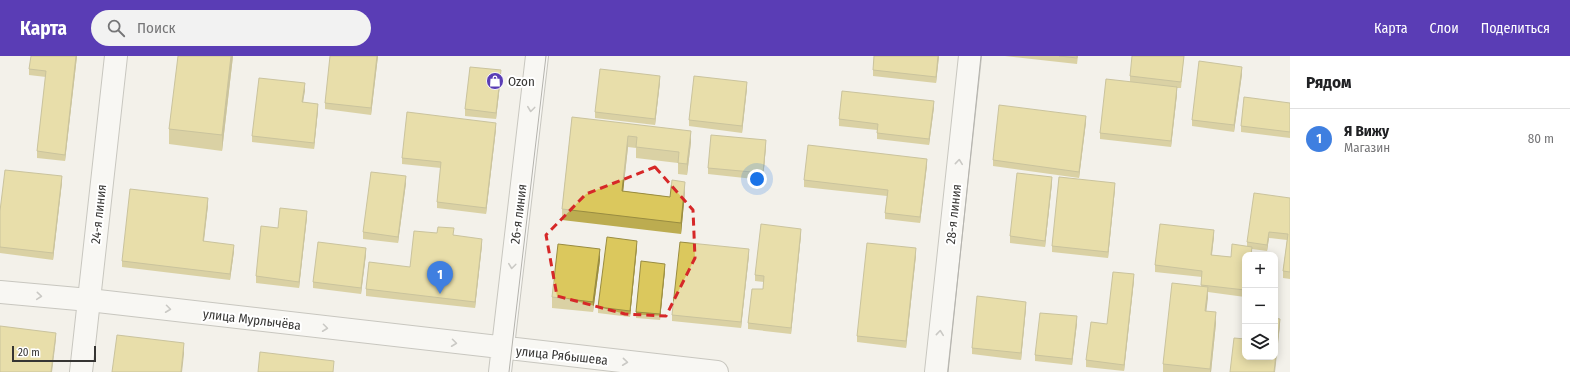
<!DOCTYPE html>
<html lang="ru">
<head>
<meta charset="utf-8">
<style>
  :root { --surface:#fff; --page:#f2f2f2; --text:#202124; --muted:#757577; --line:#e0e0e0; --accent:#5a3db5 }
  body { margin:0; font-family:"Fira Sans Condensed",sans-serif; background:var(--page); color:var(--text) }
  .controls { position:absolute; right:12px; bottom:12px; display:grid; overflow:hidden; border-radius:8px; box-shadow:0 2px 10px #0003 }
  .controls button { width:36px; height:36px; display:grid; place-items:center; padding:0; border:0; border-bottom:1px solid var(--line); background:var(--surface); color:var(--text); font:20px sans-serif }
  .scale { position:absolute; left:12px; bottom:10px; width:84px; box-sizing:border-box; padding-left:4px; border:2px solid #363533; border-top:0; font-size:11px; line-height:14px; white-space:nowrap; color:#363533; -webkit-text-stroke:3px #fff; paint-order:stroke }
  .you { position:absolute; left:757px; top:123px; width:14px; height:14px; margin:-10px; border:3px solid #fff; border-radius:50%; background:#1a73e8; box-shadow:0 0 0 6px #1a73e833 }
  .badge { display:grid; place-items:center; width:26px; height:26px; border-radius:50%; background:var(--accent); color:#fff; font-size:13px; font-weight:700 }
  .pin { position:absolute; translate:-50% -33px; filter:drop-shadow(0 1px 2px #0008) }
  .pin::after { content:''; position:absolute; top:21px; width:14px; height:12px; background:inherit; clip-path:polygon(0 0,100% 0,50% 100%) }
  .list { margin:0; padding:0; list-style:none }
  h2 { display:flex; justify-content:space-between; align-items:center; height:52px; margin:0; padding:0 16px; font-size:17px }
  h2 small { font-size:13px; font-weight:400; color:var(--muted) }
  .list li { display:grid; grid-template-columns:26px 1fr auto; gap:12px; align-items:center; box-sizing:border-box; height:60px; padding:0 16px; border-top:1px solid var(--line) }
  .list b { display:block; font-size:15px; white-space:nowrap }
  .list p { margin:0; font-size:13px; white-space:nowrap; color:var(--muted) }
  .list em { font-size:13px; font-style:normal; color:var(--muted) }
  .icon { flex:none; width:22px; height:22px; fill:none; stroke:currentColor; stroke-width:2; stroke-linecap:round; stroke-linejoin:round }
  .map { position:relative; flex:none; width:1290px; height:316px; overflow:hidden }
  header { display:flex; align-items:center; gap:24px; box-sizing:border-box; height:56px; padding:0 20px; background:var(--accent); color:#fff }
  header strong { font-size:19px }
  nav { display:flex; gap:22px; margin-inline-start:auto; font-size:14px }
  .search { width:280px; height:36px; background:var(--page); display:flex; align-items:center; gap:10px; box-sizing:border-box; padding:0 14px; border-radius:22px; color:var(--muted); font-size:15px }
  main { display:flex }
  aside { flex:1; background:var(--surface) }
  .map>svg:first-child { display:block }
</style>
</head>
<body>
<header>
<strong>Карта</strong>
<div class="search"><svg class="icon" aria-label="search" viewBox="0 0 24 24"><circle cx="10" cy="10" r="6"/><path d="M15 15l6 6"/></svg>Поиск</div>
<nav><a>Карта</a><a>Слои</a><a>Поделиться</a></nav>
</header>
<main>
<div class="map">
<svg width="1290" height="316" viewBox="0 0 1290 316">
  <rect width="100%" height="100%" fill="#f3f1ea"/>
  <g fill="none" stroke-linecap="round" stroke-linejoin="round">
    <!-- street casing -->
    <g stroke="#95948d" stroke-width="24">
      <path id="street" d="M81,316L116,0"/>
    </g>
    <!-- secondary casing -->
    <g stroke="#95948d" stroke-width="24">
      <path id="secondary" d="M0,236L89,244L717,316
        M500,316L537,0
        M936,316L970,0"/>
    </g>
    <!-- street -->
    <use href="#street" stroke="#fff" stroke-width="22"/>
    <!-- secondary -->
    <use href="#secondary" stroke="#fff" stroke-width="22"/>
    <!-- tram -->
    <path stroke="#686764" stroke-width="1" d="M509,316L546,0
      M948,316L981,0"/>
  </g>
  <!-- wall -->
  <path fill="#bcac50" d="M77,0L65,105L37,102V95L46,21L29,19V13Z
    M233,0L222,95L169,88V73Z
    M378,0L371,59L325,53V47Z
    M939,0L936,27L873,20V14Z
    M1005,0H1078L1077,8Z
    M1184,0L1181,32H1177V38L1171,91L1100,83V77L1130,26V20Z
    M1242,18L1234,76L1192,70V64Z
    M501,20L496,63L465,60V53Z
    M660,26L655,69L595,62V56Z
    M747,32L742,77L689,70V64Z
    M305,34L303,46L318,54L314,93L252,86V80Z
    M1290,47V82L1241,76V70Z
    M934,51L929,89L877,83V74L839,70V63Z
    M572,61L691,86L687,119L678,118V107L636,102V92L628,91L623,135L670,141L685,136L681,178L562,164V153Z
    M1086,66L1079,122L993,110V104Z
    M496,73L486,158L437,152V146L441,112L402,108V102Z
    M766,90L763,124L708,118V112Z
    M927,109L920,167L885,163V157L887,140L804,131V124Z
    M62,126L53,204L0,197V155Z
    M406,127L398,187L363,183V176Z
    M1052,127L1045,191L1010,187V180Z
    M1115,133L1108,202L1052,196V190Z
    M1290,142V223L1283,222V215L1287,184L1269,182L1267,195L1252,193V199H1245V241L1208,236L1206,255L1216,267L1211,316H1163V308L1201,230L1202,221L1155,216V209L1214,180L1212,199L1231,201L1247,190V186Z
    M208,149L204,185L234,195L230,224L122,211V205Z
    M307,161L299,232L256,227V220L278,172Z
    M454,179L482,189L475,252L366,240V233L410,211Z
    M801,179L791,278L748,273V267L763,233L764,226L755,225V219Z
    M637,191L630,261L598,257V251Z
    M366,198L361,238L313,232V226Z
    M749,199L741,272L672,265V259Z
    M916,199L906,292L857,286V280Z
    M600,204L593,256L552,252V241Z
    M665,214L660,264L636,262V256Z
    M1134,224L1124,315L1086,311V304L1107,268Z
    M1026,252L1021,304L972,298V292Z
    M1077,267L1072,309L1035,305V299Z"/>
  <!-- shaded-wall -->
  <path fill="#998c41" d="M76,0H77L65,105V99Z
    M231,0H233L222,95V79Z
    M377,0H378L371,59V52Z
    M938,0H939L936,27V21Z
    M1242,11V18L1234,76V69Z
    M501,14V20L496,63V57Z
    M660,20V26L655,69V63Z
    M747,26V32L742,77V70Z
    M305,27V34L302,52V46Z
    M1177,31V38L1171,91V85Z
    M934,45V51L929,89V83Z
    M318,48V54L314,93V87Z
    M1086,60V66L1079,122V116Z
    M496,67V73L486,158V152Z
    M691,75V86L687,119V108Z
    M628,80V91L622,146V135Z
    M766,84V90L763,124V117Z
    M927,103V109L920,167V161Z
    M62,120V126L53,204V197Z
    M406,120V127L398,187V181Z
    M1052,121V127L1045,191V185Z
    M685,126V136L681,178V167Z
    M1115,127V133L1108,202V196Z
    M208,142V149L203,191V185Z
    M307,155V161L299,232V226Z
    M801,173V179L791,278V272Z
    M1214,174V180L1211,205V199Z
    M1269,176V182L1267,195V189Z
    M482,183V189L475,252V246Z
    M637,185V191L630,261V255Z
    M234,189V195L230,224V218Z
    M366,192V198L361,238V232Z
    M916,192V199L906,292V285Z
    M600,193V204L593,256V246Z
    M749,193V199L741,272V266Z
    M665,208V214L660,264V258Z
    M1134,218V224L1124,315V309Z
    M1208,231V242L1205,266V255Z
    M1026,246V252L1021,304V297Z
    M1216,256V267L1211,316H1210Z
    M1077,260V267L1072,309V303Z
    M1280,263V269L1275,316H1274Z
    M56,277V283L52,316H51Z
    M184,287V298L182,316H181Z"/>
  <!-- building -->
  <path fill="#dbc85d" stroke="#998c41" d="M31,0H76L65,99L37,95L46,15L29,13Z
    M178,0H231L222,79L169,73Z
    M330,0H377L371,52L325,47Z
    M874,0H938L936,21L873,14Z
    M1059,0H1077V2Z
    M1132,0H1184L1181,26L1130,20Z
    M1199,5L1242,11L1234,69L1192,64Z
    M470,11L501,14L496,57L465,53Z
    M600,13L660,20L655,63L595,56Z
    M694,20L747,26L742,70L689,64Z
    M259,22L305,27L302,46L318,48L314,87L252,80Z
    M1106,23L1177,31L1171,85L1100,77Z
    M842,35L934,45L929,83L877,77L878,68L839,63Z
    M1244,41L1290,47V76L1241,70Z
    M999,49L1086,60L1079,116L993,104Z
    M407,56L496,67L486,152L437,146L441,106L402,102Z
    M572,61L691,75L687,108L678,107L679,96L636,91L637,81L628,80L622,135L670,141L672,124L685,126L681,167L562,153Z
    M711,79L766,84L763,117L708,112Z
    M808,89L927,103L920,161L885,157L888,134L804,124Z
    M5,114L62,120L53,197L0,191V155Z
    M371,116L406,120L398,181L363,176Z
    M1017,117L1052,121L1045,185L1010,180Z
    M1059,121L1115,127L1108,196L1052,190Z
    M130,133L208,142L203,185L234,189L230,218L122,205Z
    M1254,137L1290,142V216L1283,215L1288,178L1269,176L1267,189L1247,186Z
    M280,152L307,155L299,226L256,220L261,170L278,172Z
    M761,168L801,173L791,272L748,267L752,233H763L764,220L755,219Z
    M1160,168L1214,174L1211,199L1231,201L1232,188L1252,191L1251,199H1245V234L1201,229L1202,215L1155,209Z
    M438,171L454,172L453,179L482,183L475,246L366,233L369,206L410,211L414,175L437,177Z
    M607,181L637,185L630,255L598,251Z
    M318,186L366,192L361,232L313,226Z
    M680,186L749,193L741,266L672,259Z
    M867,187L916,192L906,285L857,280Z
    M558,188L600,193L593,246L552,241Z
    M641,205L665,208L660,258L636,256Z
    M1113,216L1134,218L1124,309L1086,304L1091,266L1107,268Z
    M1172,227L1208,231L1205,255L1216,256L1210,313L1163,308Z
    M977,240L1026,246L1021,297L972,292Z
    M1040,257L1077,260L1072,303L1035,299Z
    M1275,262L1280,263L1274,316H1230L1234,282L1245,283V301H1275Z
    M0,270L56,277L51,316H0Z
    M117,279L184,287L181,316H112Z
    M260,296L334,305L333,316H258Z"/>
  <!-- one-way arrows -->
  <defs><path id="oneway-chevron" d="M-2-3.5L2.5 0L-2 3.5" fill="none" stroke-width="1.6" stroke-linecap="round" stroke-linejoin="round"/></defs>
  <g stroke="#9a9a99">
    <use href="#oneway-chevron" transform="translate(531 53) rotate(97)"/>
    <use href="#oneway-chevron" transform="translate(959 106) rotate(-84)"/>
    <use href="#oneway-chevron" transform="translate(512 210) rotate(97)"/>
    <use href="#oneway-chevron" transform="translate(39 240) rotate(5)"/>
    <use href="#oneway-chevron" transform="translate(168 253) rotate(7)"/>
    <use href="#oneway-chevron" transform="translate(325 272) rotate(7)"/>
    <use href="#oneway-chevron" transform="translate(940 277) rotate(-84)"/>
    <use href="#oneway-chevron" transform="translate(454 287) rotate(7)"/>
    <use href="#oneway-chevron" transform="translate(625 306) rotate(6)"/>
  </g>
  <!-- marked area -->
  <path d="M0 0H1290V316H0ZM655,111L693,154L695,202L666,260L625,258L557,240L546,179L586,138Z" fill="#f3f1ea" fill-opacity=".55" fill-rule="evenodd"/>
  <path fill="none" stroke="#d62828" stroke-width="3" stroke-dasharray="8 5" stroke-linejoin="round" d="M655,111L693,154L695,202L666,260L625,258L557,240L546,179L586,138Z"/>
  <!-- icons -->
  <defs>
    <g id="shop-disc" transform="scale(0.9)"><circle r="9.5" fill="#5a3db5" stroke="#fff"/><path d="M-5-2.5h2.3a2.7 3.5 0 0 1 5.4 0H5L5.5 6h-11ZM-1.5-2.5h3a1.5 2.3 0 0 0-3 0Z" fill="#fff"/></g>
  </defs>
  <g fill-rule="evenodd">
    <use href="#shop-disc" x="495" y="25"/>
  </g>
  <g text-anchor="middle" stroke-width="4" stroke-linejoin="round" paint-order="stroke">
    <!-- poi labels -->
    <g font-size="13" fill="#363533" stroke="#fff" text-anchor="start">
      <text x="508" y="30">Ozon</text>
    </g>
    <!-- street labels -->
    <g font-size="13" fill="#363533" stroke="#fff">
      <text transform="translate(98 158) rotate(-84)" y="5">24-я линия</text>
      <text transform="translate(518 158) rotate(-83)" y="5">26-я линия</text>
      <text transform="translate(953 158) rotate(-84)" y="5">28-я линия</text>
      <text transform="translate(252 263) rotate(7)" y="5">улица Мурлычёва</text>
      <text transform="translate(562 299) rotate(6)" y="5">улица Рябышева</text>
    </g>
  </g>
</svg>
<div class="controls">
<button>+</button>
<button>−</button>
<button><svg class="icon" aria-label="layers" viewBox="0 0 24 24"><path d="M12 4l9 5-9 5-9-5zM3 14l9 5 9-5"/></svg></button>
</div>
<div class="scale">20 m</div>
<div class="you"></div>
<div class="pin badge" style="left:440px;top:238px;background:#3f7fe0">1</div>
</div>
<aside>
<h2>Рядом<small></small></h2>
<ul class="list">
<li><span class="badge" style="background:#3f7fe0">1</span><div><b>Я Вижу</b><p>Магазин</p></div><em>80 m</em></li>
</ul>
</aside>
</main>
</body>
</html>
